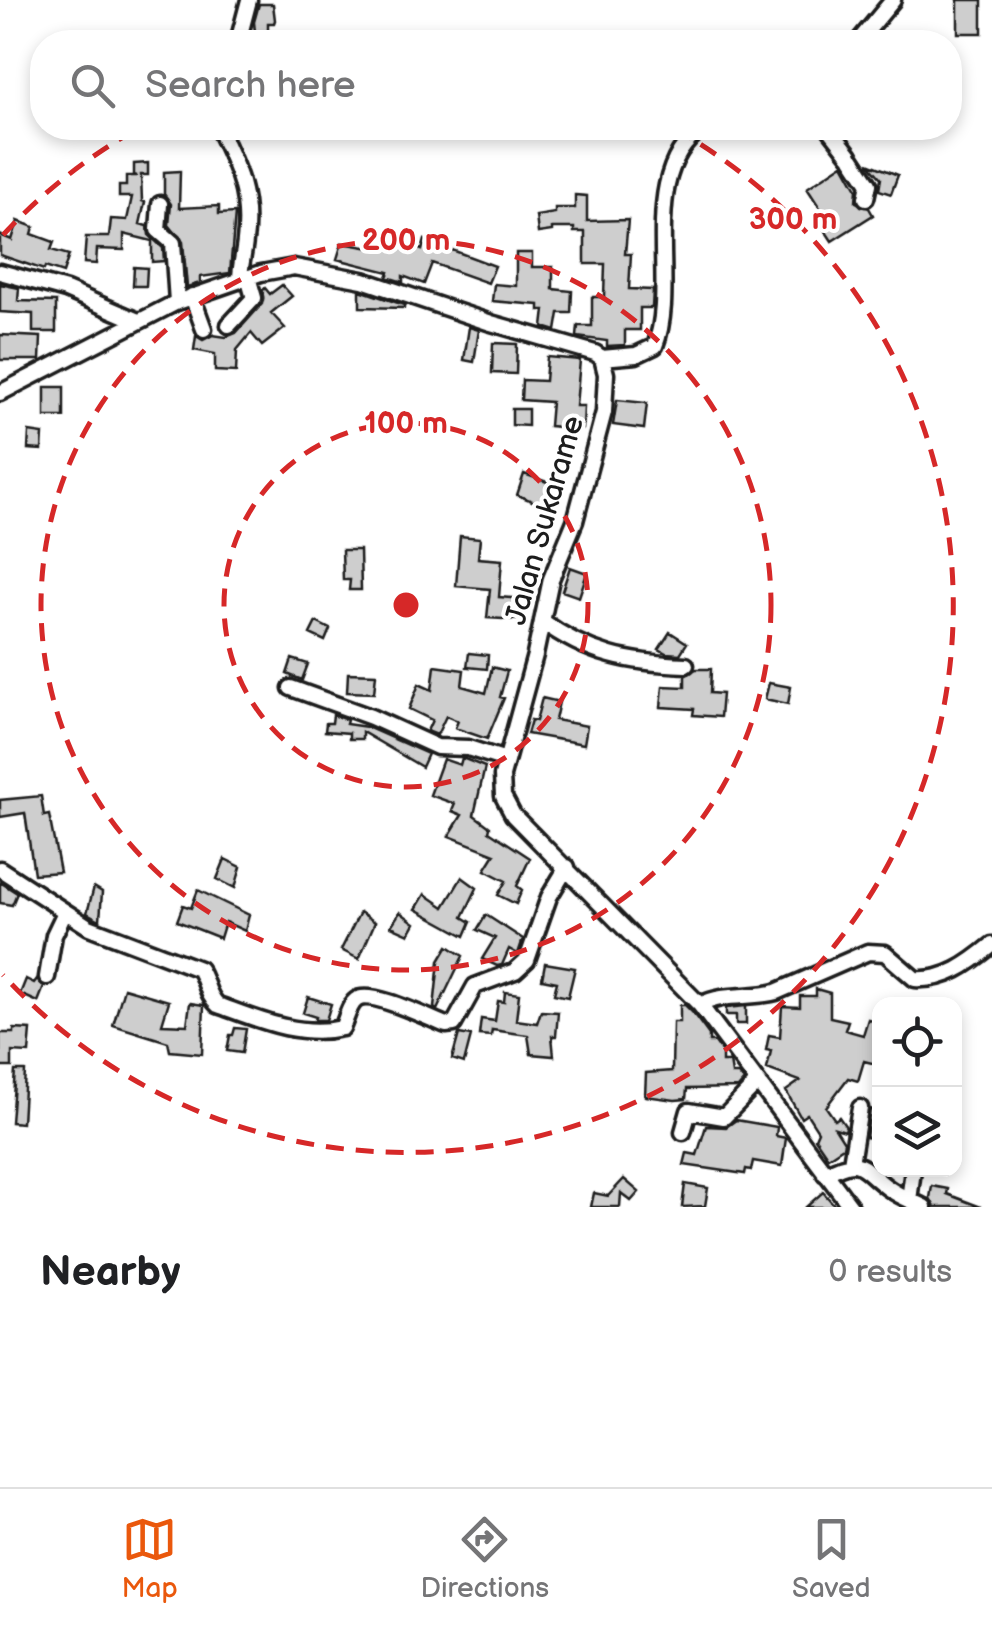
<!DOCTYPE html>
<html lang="en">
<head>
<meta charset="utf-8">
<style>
  :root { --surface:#fff; --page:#f2f2f2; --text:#202124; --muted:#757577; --line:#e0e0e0; --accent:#ea580c }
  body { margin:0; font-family:"Balsamiq Sans",sans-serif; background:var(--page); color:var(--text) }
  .controls { position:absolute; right:30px; bottom:30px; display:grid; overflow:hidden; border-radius:20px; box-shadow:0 5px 15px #0003 }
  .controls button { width:90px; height:90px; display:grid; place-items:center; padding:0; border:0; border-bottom:2px solid var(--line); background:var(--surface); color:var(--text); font:50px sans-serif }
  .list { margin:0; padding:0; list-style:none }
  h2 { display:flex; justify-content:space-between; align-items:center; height:130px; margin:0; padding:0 40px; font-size:42px }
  h2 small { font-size:32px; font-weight:400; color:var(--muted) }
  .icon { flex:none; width:55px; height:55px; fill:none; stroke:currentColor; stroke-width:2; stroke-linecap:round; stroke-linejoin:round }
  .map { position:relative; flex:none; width:992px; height:1207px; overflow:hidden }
  .search { position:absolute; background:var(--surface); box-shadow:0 5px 15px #0003; left:30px; right:30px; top:30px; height:110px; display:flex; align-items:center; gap:25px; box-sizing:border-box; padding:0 35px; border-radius:40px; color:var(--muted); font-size:38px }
  .sheet { height:280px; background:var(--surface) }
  nav { display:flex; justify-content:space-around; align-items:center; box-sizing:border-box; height:140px; border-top:2px solid var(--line); background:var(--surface); font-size:28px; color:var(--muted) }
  nav a { display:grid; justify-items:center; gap:5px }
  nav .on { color:var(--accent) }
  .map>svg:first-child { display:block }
</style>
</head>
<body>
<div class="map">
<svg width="992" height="1207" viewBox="0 0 992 1207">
  <rect width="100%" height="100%" fill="#fff"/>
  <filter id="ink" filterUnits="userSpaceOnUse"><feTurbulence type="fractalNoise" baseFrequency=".01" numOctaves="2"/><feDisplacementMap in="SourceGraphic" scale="20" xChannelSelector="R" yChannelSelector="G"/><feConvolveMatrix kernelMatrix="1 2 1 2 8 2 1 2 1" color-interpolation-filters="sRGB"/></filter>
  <g filter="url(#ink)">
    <!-- building -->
    <path fill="#cecece" stroke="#1c1c1c" stroke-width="2.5" d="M958,0H982V33H958Z
      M259,4H273L275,20L274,23H268V42H256L254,22Z
      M148,163V175H141L142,201L145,202L140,224L148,226L149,235L163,248L164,261L152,262V241L124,234V250L97,249L96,264L84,263L86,237H109L111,219L127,220L132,197H119V186H126V176H137L134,175V164Z
      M868,163L898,175L891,194L879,190L881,178Z
      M843,164L857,189L856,202L869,208L873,215L832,241L817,218L824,214L807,188Z
      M180,171L179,208L219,206V214L235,213L230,273L200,277V283L187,287L183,242L169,225L171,204L164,194V172Z
      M575,195L587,196V221L628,220L625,254H631L629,289L653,290L652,308H640V330H625V345L607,346V341L577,337L578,326H592V297H604L605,264H585V232H574V228H552V231L538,233L536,216L555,213V208H575Z
      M18,221L34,227L32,234L54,242L51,250L69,255L63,273L45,267L44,270L0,255V235L12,240Z
      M382,231L405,237L403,243L422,250L425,240L495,266L488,283L432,263L424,284L403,276V282L387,277L389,272L337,259L342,243L377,249Z
      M516,253H532V267H553V289L572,291L571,313H559L556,331L543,327L545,310H539V305L492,301L494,284L516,286Z
      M134,267L147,268L146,286H133Z
      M0,284L19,288L18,301L56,302V332H33V314L0,312Z
      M282,285L292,296L271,313L285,328L262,346L251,333L237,350L236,372L215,371V354L194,350L196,336L203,340L213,335L226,337L236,333L262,304L263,290L265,288L270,294Z
      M360,290L404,305V308L360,307Z
      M469,327L479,330L474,362L464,360Z
      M0,335L41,337L40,360H0Z
      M493,343L517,344L516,374L492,373Z
      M547,357L580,360L576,406H584L583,429L549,426L551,402L521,400L522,380L545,381Z
      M45,387H64V417H45Z
      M617,400L647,403L644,429L613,425Z
      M512,409H528V426L512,425Z
      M29,432L43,434L42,450L28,449Z
      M524,474L556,485L550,508L517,495Z
      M460,536L480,538L478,558L502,560L499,597L524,599L523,620L487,618L490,589L456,586Z
      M342,550H360L361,590H349L350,580H343Z
      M570,567L587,573L579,597L562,591Z
      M316,622L330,629L325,641L310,634Z
      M670,632L687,643L680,654L666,653L659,649Z
      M469,653L488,655L487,669L467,667Z
      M292,659L308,664L302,680L287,674Z
      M435,666L464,670L462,686L486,693L492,667L507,671L500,697L504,698L487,739L455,728L458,721L446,716L437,735L427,731L432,720L409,709L419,684L432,690Z
      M696,669H711L710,693L722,694L720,717L693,715L694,709L661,707L663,686L685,687V676Z
      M348,673L376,674L374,693L347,692Z
      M769,683L791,687L788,704L765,699Z
      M542,698L559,702L555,720L587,726L584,744L527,734L531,720L536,721Z
      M333,715L347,720L346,724L367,727L428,754L422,767L362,732V739H349V733L325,731L326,723H332Z
      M462,758L485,767L474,815L490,827L489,831L530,858L517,886L522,890L516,904L498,895L506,881L485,870L495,854L449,836L462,815L452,811L455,804L430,795L443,759L460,765Z
      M41,796L44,816L49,815L60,872L34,874L25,813L0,817V800Z
      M225,859L241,867L235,888L217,879Z
      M462,877L477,888L463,917L471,922L465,936L416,909L425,894L444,907Z
      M0,882L17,893L12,905L0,903Z
      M94,887L102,892L100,920L87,913Z
      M198,890L249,915L245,931L225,922L220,938L177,921L183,905L191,908Z
      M360,912L375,922L359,959L341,950Z
      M400,912L415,923L409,934L391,926Z
      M486,915L523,939L518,954L509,949L502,965L497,966L482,959L495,938L477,930Z
      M448,946L463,956L437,1010L434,1008L439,961Z
      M545,963L575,968L568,997L554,994L557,982L542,979Z
      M26,979L34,983L37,979L44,987L38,1002L20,994Z
      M124,988L169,1001L162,1024L187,1025L190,1003L204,1005L202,1054L170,1051L168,1042L113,1025Z
      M816,989L830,993V1017L848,1021L845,1030L863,1035L868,1019L880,1022V1065L864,1061L858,1081L848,1078L826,1107L835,1120L839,1117L846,1127L845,1131L835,1128L844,1142L843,1147L828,1157L815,1138L818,1131L807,1114L801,1118L786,1091L800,1081L767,1069L771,1051L766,1050L769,1035L780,1037L782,1006L800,1007V996H816Z
      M505,992L519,994L516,1020L537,1023L541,1011L558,1012L556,1036H552L554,1056L531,1054L528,1035L492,1030L491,1036L479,1035L481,1019L495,1021L498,1001L504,1002Z
      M308,997L331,1004L326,1020H315L316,1017L303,1013Z
      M680,1005H685L692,1012L709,1035V1042H715L722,1052V1062H730L732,1074H738L744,1081L738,1088L687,1089L686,1099L675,1100L645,1096L646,1073L672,1071L673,1022H680Z
      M746,1006V1024H736V1015H726V1008Z
      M235,1028L246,1029L242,1053L227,1051L230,1035H233Z
      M14,1029L31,1030L29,1053L12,1052V1067H0V1033H14Z
      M459,1034L471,1036L464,1063L452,1059Z
      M15,1071H25L22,1123L11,1122Z
      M870,1109L880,1112V1130L876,1129L873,1139L866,1137Z
      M736,1120L777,1127L776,1136L786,1138L782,1166L753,1161L751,1170L746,1169L745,1174L684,1165L687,1153L697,1155L706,1126L726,1127Z
      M624,1179L639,1192L631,1201L621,1193L620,1207H591L594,1193L608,1196Z
      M685,1184L708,1188L705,1206L682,1207Z
      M932,1186L948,1189L947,1194L981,1207H935L930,1198Z
      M823,1192L836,1207H806Z"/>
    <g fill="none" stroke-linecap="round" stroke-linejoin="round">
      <!-- minor casing -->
      <g stroke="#1c1c1c" stroke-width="21">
        <path id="minor" d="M238,42L249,0
          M858,42L893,0
          M218,128C237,166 251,197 245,241C244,254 240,266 240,280
          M829,128L850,155
          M852,158L869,184L866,198
          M160,204L158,230L173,243L177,302
          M0,272L66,290L138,321
          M192,296L204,329
          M229,325L254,298L248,277
          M602,358L636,355L655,346C680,284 635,173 703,128
          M0,393L177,302L261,273L294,267L363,280L491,323L595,353L602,358L606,374L604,412L575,521L551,579L535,655L502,776L503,796L513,815L700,1005L851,1207
          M542,621C588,655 630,663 686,665
          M291,688L371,717L437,747L468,748L506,760
          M0,869L89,927L199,969C207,981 207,996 218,1005C257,1019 299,1038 342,1028C346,1020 349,1005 356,1000C370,989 430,1019 446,1025L454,1024L475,986L515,971L527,960L549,897L567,867
          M47,977L54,935L65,912
          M700,1005C725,992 750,999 776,992L868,952L885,953L915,979C946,981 969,964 992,945
          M683,1132L689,1111L724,1117L757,1083
          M851,1163L860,1108
          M825,1174C863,1154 859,1167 888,1188C899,1196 912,1201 924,1207
          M909,1200L913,1170"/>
      </g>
      <!-- minor -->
      <use href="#minor" stroke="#fff" stroke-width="14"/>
    </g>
  </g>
  <!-- distance rings -->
  <g fill="none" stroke="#d62828" stroke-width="5" stroke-dasharray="18 12">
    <circle cx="406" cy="605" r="182"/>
    <circle cx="406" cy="605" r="365"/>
    <path d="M3 235A547 547 0 0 1 137 129M675 129A547 547 0 1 1 3 975"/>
  </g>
  <g text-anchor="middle" stroke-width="8" stroke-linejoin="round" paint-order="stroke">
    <!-- street labels -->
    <g font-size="30" fill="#1c1c1c" stroke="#fff">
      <text transform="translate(544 520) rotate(-74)" y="10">Jalan Sukarame</text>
    </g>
  </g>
  <circle cx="406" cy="605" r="15" fill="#d62828" stroke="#fff" stroke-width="5"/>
  <g font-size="30" text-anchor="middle" font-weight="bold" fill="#d62828" stroke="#fff" stroke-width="8" stroke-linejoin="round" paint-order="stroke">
    <text x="793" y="229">300 m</text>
    <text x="406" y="250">200 m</text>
    <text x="406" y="433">100 m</text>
  </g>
</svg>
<div class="controls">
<button><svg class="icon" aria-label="locate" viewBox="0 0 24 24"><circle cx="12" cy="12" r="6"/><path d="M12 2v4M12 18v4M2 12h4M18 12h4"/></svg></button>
<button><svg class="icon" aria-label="layers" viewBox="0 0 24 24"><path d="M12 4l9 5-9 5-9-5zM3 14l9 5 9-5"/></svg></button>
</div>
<div class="search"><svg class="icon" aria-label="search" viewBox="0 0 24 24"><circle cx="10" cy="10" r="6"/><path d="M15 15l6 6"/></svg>Search here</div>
</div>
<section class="sheet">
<h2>Nearby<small>0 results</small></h2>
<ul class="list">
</ul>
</section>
<nav>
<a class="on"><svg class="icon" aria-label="map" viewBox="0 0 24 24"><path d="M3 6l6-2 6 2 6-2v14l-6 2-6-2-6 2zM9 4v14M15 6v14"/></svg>Map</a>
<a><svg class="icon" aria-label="directions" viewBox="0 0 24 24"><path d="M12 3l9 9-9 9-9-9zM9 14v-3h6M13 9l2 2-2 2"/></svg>Directions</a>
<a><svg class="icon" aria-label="saved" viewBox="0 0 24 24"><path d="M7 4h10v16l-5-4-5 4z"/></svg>Saved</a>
</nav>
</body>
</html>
